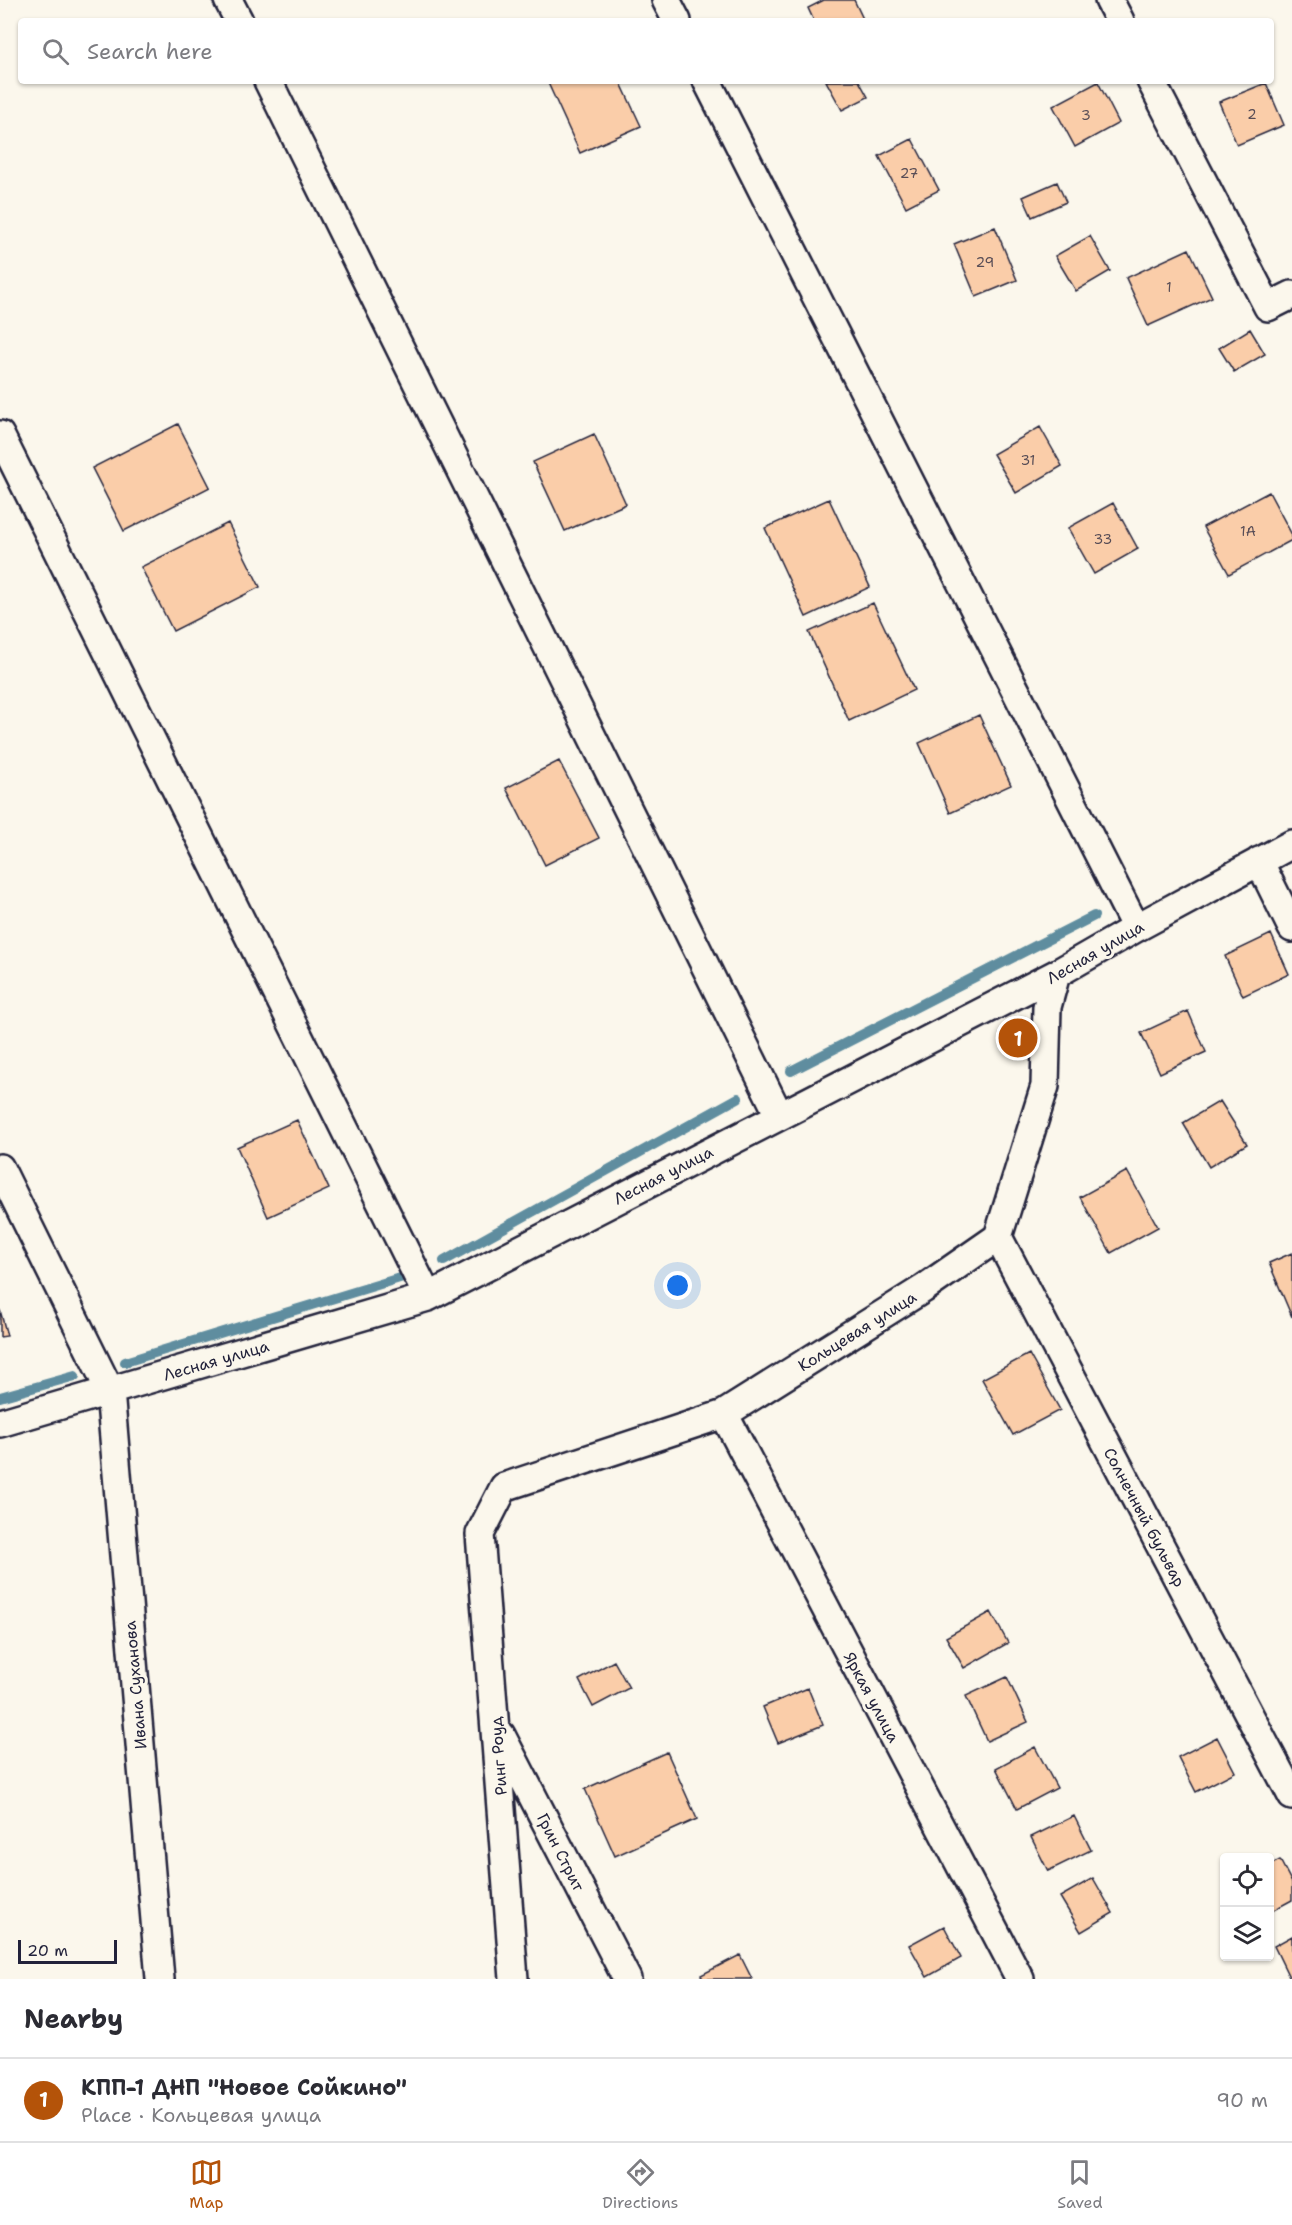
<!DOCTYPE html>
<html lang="en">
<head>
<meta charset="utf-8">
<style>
  :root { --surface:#fff; --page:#f7f7f7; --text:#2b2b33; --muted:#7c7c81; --line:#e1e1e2; --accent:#b45309 }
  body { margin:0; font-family:"Shantell Sans",sans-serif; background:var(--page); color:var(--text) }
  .controls { position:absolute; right:18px; bottom:18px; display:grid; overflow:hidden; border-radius:6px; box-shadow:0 2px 4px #0004 }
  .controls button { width:54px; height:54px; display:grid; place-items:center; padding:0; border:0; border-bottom:2px solid var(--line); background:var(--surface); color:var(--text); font:30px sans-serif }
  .scale { position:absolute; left:18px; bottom:15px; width:99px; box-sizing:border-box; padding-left:6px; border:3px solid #22223b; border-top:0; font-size:16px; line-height:21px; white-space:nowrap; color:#22223b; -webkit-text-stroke:4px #fbf7ec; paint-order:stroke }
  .you { position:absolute; left:678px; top:1286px; width:21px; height:21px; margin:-15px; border:4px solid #fff; border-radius:50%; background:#1a73e8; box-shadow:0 0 0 9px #1a73e833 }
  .badge { display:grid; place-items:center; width:39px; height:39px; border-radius:50%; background:var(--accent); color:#fff; font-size:20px; font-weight:700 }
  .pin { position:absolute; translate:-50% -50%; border:3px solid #fff; box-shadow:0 2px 6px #0006 }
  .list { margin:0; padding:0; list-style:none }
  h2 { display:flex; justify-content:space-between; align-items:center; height:78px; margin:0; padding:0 24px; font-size:26px }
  h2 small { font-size:20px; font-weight:400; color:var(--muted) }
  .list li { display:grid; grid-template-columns:39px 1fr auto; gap:18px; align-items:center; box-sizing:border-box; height:84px; padding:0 24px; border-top:2px solid var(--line) }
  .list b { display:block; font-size:22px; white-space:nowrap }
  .list p { margin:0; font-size:20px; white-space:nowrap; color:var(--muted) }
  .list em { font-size:20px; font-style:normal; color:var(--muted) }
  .icon { flex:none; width:33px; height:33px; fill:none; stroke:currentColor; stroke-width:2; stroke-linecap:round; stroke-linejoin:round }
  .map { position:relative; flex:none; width:1292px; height:1979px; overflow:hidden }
  .search { position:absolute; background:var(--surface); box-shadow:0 2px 4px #0004; left:18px; right:18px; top:18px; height:66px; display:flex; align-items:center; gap:15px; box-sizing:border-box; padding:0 21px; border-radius:6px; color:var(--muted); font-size:22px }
  .sheet { height:162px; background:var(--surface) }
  nav { display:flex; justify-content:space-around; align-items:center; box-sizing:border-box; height:84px; border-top:2px solid var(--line); background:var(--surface); font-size:16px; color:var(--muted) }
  nav a { display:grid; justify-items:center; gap:3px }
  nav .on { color:var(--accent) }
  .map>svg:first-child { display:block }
</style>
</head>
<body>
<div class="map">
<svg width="1292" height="1979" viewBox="0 0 1292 1979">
  <rect width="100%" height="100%" fill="#fbf7ec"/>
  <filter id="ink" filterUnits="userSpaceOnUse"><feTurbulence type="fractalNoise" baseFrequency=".0167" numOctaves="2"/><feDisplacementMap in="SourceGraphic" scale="12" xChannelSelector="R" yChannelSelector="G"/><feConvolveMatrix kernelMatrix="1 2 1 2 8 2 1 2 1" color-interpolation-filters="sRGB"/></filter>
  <g filter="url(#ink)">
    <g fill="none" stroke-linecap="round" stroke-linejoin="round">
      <!-- stream -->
      <path stroke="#5e8d9f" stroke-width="10" d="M791,1071L1094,916
        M444,1261L738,1098
        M125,1362L403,1277
        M0,1397L75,1376"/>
    </g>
    <!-- building -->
    <path fill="#facda9" stroke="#22223b" stroke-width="1.5" d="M824,0H854L864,21H814L808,8Z
      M553,81H620L641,126L580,153L548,83Z
      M826,81H859L868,97L842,110Z
      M1098,82L1119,123L1075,147L1053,106Z
      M1266,83L1284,125L1237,145L1219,102Z
      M912,139L939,190L906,207L879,156Z
      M1057,182L1066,202L1032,217L1023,197Z
      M995,227L1017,280L976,297L954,244Z
      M1090,236L1110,271L1076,291L1055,256Z
      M1189,249L1212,297L1148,326L1126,278Z
      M1250,329L1265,354L1234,372L1219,348Z
      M178,424L210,487L124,531L92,468Z
      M1040,427L1062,466L1016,493L993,454Z
      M594,434L626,504L565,531L533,462Z
      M1269,492L1292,535V540L1229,574L1203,527Z
      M829,499L870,587L806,617L765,528Z
      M1113,503L1138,549L1094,574L1068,528Z
      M228,523L260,587L173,631L141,567Z
      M873,603L914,690L849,721L809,632Z
      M979,715L1011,785L950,813L919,743Z
      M559,761L599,838L545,865L506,788Z
      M1271,934L1289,974L1243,996L1225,956Z
      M1188,1011L1206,1052L1160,1073L1141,1033Z
      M1028,1023L1036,1041L1008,1053L1000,1035Z
      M1220,1101L1247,1144L1209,1167L1183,1123Z
      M297,1120L329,1189L268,1217L237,1147Z
      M1127,1171L1158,1227L1111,1253L1080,1197Z
      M1292,1253V1317L1269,1263Z
      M0,1310L7,1336L0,1337Z
      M1029,1354L1060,1410L1013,1435L982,1379Z
      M991,1612L1008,1643L964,1668L946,1637Z
      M614,1661L629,1688L593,1707L579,1680Z
      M1007,1677L1028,1722L987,1741L966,1696Z
      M808,1688L823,1725L778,1743L763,1707Z
      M1217,1737L1235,1772L1196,1792L1178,1757Z
      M1035,1747L1057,1788L1017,1809L996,1768Z
      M667,1752L697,1819L615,1856L585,1789Z
      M1074,1816L1091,1850L1048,1871L1031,1837Z
      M1280,1860L1292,1883V1900L1270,1912V1865Z
      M1093,1878L1113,1913L1081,1932L1060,1897Z
      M944,1926L961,1958L927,1977L909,1945Z
      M1292,1936V1979H1290L1274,1946Z
      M740,1955L752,1979H703L701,1975Z"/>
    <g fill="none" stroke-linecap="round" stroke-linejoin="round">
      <!-- minor casing -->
      <g stroke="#22223b" stroke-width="32">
        <path id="minor" d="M228,0L239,21
          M666,0L677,21
          M1109,0L1120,21
          M268,81L779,1115
          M707,81L1136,928
          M1151,81L1268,307L1292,295
          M0,435L428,1297
          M1259,861L1292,928
          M0,1168L110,1391L160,1979
          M998,1237L1292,1796
          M724,1414L1020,1979
          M0,1423L428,1297L1056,974L1136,928L1292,844
          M501,1735L627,1979
          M514,1979L480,1534L504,1487L724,1414L923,1289L998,1237L1045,1086L1047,1007L1056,974"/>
      </g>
      <!-- minor -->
      <use href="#minor" stroke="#fbf7ec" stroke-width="27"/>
    </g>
  </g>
  <g text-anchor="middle" stroke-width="6" stroke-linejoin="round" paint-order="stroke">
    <!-- number labels -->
    <g font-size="14" fill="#584d56">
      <text x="1252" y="119">2</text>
      <text x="1086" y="120">3</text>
      <text x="909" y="178">27</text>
      <text x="985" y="267">29</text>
      <text x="1169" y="292">1</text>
      <text x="1028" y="465">31</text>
      <text x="1248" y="536">1А</text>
      <text x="1103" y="544">33</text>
    </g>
    <!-- street labels -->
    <g font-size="16" fill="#22223b" stroke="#fbf7ec">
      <text transform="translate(1095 952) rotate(-30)" y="6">Лесная улица</text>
      <text transform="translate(663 1175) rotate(-27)" y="6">Лесная улица</text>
      <text transform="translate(857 1331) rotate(-32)" y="6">Кольцевая улица</text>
      <text transform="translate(216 1360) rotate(-16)" y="6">Лесная улица</text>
      <text transform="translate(1145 1517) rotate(62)" y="6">Солнечный бульвар</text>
      <text transform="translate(135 1685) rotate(-95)" y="6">Ивана Суханова</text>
      <text transform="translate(872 1697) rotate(62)" y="6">Яркая улица</text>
      <text transform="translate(498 1756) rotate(-94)" y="6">Ринг Роуд</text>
      <text transform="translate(561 1852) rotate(63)" y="6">Грин Стрит</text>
    </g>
  </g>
</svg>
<div class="controls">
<button><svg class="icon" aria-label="locate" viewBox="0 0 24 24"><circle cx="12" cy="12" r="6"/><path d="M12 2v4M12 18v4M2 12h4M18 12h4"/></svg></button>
<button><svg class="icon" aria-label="layers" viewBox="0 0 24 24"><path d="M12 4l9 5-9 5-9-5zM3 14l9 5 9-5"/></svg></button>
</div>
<div class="scale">20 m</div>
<div class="you"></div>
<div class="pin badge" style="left:1018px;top:1038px">1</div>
<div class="search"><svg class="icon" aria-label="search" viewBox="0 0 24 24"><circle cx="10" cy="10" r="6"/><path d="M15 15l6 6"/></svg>Search here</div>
</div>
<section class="sheet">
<h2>Nearby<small></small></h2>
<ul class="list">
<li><span class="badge">1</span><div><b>КПП-1 ДНП &quot;Новое Сойкино&quot;</b><p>Place · Кольцевая улица</p></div><em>90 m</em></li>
</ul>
</section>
<nav>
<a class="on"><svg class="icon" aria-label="map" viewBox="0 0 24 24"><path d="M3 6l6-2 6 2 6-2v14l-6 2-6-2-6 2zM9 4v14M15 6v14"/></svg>Map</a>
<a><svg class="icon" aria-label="directions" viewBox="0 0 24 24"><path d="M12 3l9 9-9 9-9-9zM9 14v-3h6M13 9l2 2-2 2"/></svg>Directions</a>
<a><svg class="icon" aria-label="saved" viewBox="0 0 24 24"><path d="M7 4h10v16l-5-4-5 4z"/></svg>Saved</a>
</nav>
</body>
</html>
